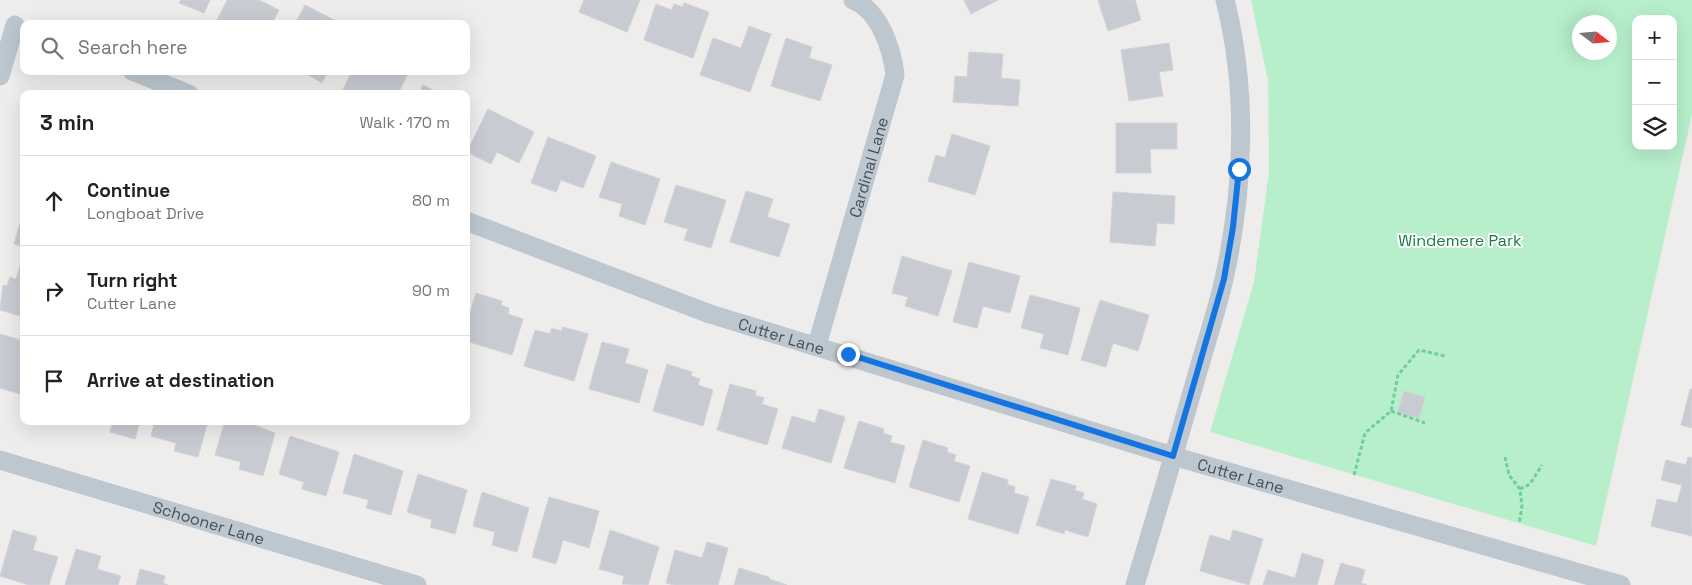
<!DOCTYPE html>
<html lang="en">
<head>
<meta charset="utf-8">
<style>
  :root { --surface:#fff; --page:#f6f6f6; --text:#222; --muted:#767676; --line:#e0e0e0 }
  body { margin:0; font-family:"Space Grotesk",sans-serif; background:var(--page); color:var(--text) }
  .controls { position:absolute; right:15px; top:15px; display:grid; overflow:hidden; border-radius:10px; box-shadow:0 5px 20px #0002 }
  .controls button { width:45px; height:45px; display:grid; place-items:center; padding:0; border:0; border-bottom:1px solid var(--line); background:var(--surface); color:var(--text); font:25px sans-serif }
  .compass { position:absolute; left:1572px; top:15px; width:45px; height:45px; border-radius:50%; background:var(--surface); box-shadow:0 5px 20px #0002; rotate:106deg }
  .stop { position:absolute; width:15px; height:15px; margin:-11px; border:4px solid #1474e1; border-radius:50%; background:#fff }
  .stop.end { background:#1474e1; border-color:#fff; box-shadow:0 1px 5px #0008 }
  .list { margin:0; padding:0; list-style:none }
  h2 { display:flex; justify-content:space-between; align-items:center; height:65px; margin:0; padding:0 20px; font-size:21px }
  h2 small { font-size:16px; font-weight:400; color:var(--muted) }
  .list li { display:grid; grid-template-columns:32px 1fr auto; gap:15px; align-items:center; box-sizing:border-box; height:90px; padding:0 20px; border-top:1px solid var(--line) }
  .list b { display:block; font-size:19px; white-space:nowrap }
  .list p { margin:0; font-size:16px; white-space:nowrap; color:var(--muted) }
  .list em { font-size:16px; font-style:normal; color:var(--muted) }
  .icon { flex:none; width:28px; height:28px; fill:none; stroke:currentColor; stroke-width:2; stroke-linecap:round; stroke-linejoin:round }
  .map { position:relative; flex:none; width:1692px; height:585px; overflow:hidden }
  .search { position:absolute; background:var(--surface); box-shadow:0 5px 20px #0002; left:20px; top:20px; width:450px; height:55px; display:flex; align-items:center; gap:12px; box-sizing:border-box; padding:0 18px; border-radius:10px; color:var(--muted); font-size:19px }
  .panel { position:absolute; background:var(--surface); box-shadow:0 5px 20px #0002; left:20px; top:90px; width:450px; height:335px; border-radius:10px }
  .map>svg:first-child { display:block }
</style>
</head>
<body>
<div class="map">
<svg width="1692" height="585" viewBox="0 0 1692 585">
  <rect width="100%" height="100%" fill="#efecec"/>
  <!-- green -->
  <path fill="#b7efcb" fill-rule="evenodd" d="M1251,0H1692V114L1596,546L1210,432L1254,282L1269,172L1268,81ZM1636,19H1673V146H1636ZM1580,22H1610V52H1580Z"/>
  <!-- building -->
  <path fill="#c8cbd1" stroke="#d0d2d8" d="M181,0H210L204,13L179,3Z
    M227,0H259L279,10L272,24H215Z
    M584,0H640L627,32L579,12Z
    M964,0H998L971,14Z
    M1098,0H1135L1141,20L1108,31Z
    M684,3L709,12L693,58L644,40L656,4L672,10L674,4L683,7Z
    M305,5L342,24H295Z
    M749,26L771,34L750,92L700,75L713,38L741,48Z
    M786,38L812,47L809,58L832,65L820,101L771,86Z
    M1169,43L1173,70L1159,72L1163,96L1129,101L1121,50Z
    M969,52L1003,54L1001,78L1020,80L1018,106L953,102L955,76L967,77Z
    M302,71H328L322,83Z
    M352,71H404L408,73L398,94H341Z
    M423,85L440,94H419Z
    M488,109L534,132L519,163L497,152L491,164L467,152Z
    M1116,123H1177V149H1150L1151,173H1116Z
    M952,134L990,146L975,195L928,181L936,155L945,158Z
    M548,137L596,156L583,188L561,180L556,192L531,183Z
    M611,162L660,179L645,225L619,216L622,204L599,197Z
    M676,185L726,200L711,248L684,240L688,229L664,222Z
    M746,191L773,199L767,217L790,224L779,257L730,242Z
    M1113,192L1175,196L1174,224L1157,223L1155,246L1110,242Z
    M21,220L24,221V247L14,244Z
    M902,256L952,271L938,316L905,306L908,297L892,293Z
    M969,262L1020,276L1010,313L983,306L977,328L953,322Z
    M21,263L24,264V317L0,310L3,285L7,286L10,277L16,279Z
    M476,293L502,301L501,305L509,308L508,314L523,319L512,355L466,341V326Z
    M1030,295L1080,308L1068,355L1040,348L1044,334L1021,328Z
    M1100,300L1149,315L1138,351L1113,343L1106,367L1081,360Z
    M563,327L588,334L574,381L524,366L535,330L550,334L552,328L561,331Z
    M0,334L24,341V382L20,394L0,388Z
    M602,342L629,349L625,363L648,370L639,403L589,389Z
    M667,364L692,372L691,376L700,379L698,385L713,390L703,426L653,411Z
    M730,384L756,391L755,395L764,398L762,404L778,409L767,445L717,430Z
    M1690,389H1692V428L1681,425Z
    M1404,391L1425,397L1419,418L1398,412Z
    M819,409L845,417L831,463L782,448L792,416L815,423Z
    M113,421H140L135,439L110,432Z
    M155,421H208L198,457L174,451L176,443L151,436Z
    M225,421H244L275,433L263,476L239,469L241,462L215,455Z
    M859,421L884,429L883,433L892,436L890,442L905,446L895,483L844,468Z
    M290,436L339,452L326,496L302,489L304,482L279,474Z
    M923,440L948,448L947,452L956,455L954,461L970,466L959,502L909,487Z
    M354,454L403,471L391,515L366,508L369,500L343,493Z
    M1688,457L1692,458V536L1651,526L1657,499L1677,503L1682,485L1661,480L1666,460L1686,465Z
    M982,472L1008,480L1007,484L1015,487L1014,493L1029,497L1018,534L968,519Z
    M418,474L467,490L455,534L430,527L432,520L407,512Z
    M1051,479L1076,486L1075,490L1084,493L1082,499L1097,504L1088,537L1065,530L1064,534L1036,525Z
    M482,492L529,508L517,552L492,545L495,532L473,526Z
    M549,497L599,511L589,548L563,540L556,564L532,557Z
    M13,530L37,537L33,550L58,557L49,585H29L0,576Z
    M610,530L659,547L648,585L622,584L624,576L599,569Z
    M1233,530L1263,539L1249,585L1200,571L1210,535L1230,541Z
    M707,542L728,548L718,585H674L666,583L675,550L702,558Z
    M76,549L101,556L97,569L121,576L118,585H65Z
    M1302,553L1324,560L1317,585H1263L1268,570L1295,578Z
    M1341,563L1365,570L1361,583L1367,585H1334Z
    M739,568L769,577V579L787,585H734Z
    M140,569L165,576L163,583L168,585H136Z"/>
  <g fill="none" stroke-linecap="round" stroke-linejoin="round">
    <!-- path -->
    <path stroke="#6fce9c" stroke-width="3" stroke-dasharray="4 2.5" stroke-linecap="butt" d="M1391,411L1425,423
      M1505,457L1509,475L1520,489L1522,506L1519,524
      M1354,475L1365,433L1391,411L1398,375L1419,350L1445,356
      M1520,489L1530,484L1542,465"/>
    <!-- street -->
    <g stroke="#bcc7cf" stroke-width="19">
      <path d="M132,71L189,94"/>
      <path d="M0,76L15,25"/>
      <path id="s1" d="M466,221L710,314L1173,456L1621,585"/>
      <path id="s2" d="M817,345L895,75C892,49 880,11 853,0"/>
      <path id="s3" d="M0,460L417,585"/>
      <path d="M1135,585C1155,518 1175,452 1194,385C1204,349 1216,314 1224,279C1244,189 1248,90 1225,0"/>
    </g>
  </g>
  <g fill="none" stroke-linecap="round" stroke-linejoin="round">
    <!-- route -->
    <path stroke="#1474e1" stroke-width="6" d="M848,354L1173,456L1224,279L1233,227L1239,169"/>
  </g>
  <g text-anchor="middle" stroke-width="4" stroke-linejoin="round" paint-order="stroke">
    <!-- street labels -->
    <g font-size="16" fill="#44505a" stroke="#fff">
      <text dy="6" stroke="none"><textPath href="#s2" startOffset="185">Cardinal Lane</textPath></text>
      <text dy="6" stroke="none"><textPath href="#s1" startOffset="336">Cutter Lane</textPath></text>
      <text dy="6" stroke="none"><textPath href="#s1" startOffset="816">Cutter Lane</textPath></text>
      <text dy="6" stroke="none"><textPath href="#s3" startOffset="218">Schooner Lane</textPath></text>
    </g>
    <!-- park labels -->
    <g font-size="16" fill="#147c44" stroke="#fff">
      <text x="1460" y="246">Windemere Park</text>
    </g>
  </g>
</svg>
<div class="controls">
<button>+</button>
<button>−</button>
<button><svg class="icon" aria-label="layers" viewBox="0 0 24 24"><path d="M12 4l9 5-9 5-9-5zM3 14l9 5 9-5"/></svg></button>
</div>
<svg class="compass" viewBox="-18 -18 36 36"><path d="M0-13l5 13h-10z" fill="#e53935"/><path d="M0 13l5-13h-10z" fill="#767676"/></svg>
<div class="stop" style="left:1239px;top:169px"></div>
<div class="stop end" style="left:848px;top:354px"></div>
<div class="search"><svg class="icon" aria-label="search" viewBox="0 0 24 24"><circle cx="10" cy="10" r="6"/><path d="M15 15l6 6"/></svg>Search here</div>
<section class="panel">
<h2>3 min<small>Walk · 170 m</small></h2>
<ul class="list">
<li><svg class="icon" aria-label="ahead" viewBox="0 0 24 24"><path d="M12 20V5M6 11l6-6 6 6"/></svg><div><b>Continue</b><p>Longboat Drive</p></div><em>80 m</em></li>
<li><svg class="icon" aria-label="right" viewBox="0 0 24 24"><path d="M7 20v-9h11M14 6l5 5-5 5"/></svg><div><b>Turn right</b><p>Cutter Lane</p></div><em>90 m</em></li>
<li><svg class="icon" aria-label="arrive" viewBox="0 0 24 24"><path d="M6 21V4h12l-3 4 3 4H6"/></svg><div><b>Arrive at destination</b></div></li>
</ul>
</section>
</div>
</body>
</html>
